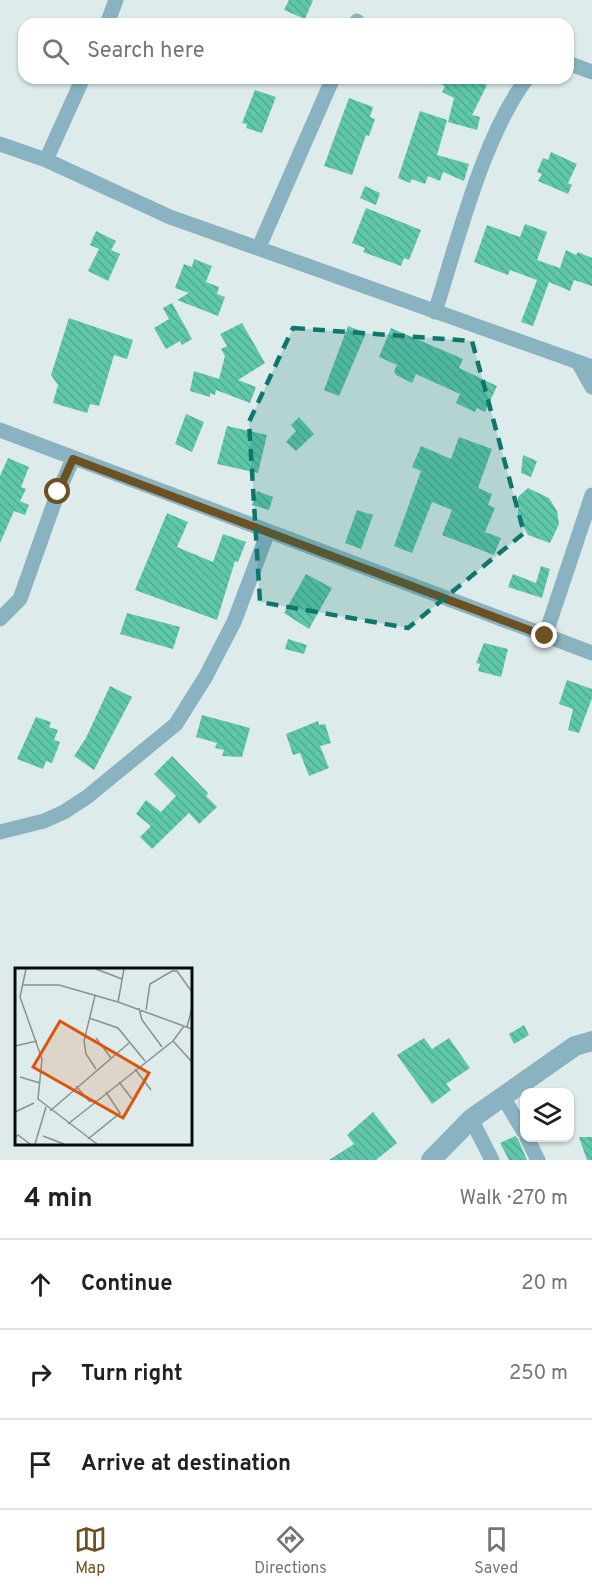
<!DOCTYPE html>
<html lang="en">
<head>
<meta charset="utf-8">
<style>
  :root { --surface:#fff; --page:#f6f6f6; --text:#202124; --muted:#757577; --line:#e0e0e0; --accent:#6c5123 }
  body { margin:0; font-family:Overpass,sans-serif; background:var(--page); color:var(--text) }
  .controls { position:absolute; right:18px; bottom:18px; display:grid; overflow:hidden; border-radius:12px; box-shadow:0 2px 4px #0004 }
  .controls button { width:54px; height:54px; display:grid; place-items:center; padding:0; border:0; border-bottom:2px solid var(--line); background:var(--surface); color:var(--text); font:30px sans-serif }
  .stop { position:absolute; width:18px; height:18px; margin:-14px; border:4px solid #6c5123; border-radius:50%; background:#fff }
  .stop.end { background:#6c5123; border-color:#fff; box-shadow:0 2px 6px #0008 }
  .list { margin:0; padding:0; list-style:none }
  h2 { display:flex; justify-content:space-between; align-items:center; height:78px; margin:0; padding:0 24px; font-size:26px }
  h2 small { font-size:20px; font-weight:400; color:var(--muted) }
  .list li { display:grid; grid-template-columns:39px 1fr auto; gap:18px; align-items:center; box-sizing:border-box; height:90px; padding:0 24px; border-top:2px solid var(--line) }
  .list b { display:block; font-size:22px; white-space:nowrap }
  .list em { font-size:20px; font-style:normal; color:var(--muted) }
  .icon { flex:none; width:33px; height:33px; fill:none; stroke:currentColor; stroke-width:2; stroke-linecap:round; stroke-linejoin:round }
  .map { position:relative; flex:none; width:592px; height:1160px; overflow:hidden }
  .search { position:absolute; background:var(--surface); box-shadow:0 2px 4px #0004; left:18px; right:18px; top:18px; height:66px; display:flex; align-items:center; gap:15px; box-sizing:border-box; padding:0 21px; border-radius:18px; color:var(--muted); font-size:22px }
  .sheet { height:348px; background:var(--surface) }
  nav { display:flex; justify-content:space-around; align-items:center; box-sizing:border-box; height:84px; border-top:2px solid var(--line); background:var(--surface); font-size:16px; color:var(--muted) }
  nav a { display:grid; justify-items:center; gap:3px }
  nav .on { color:var(--accent) }
  .map>svg:first-child { display:block }
</style>
</head>
<body>
<div class="map">
<svg width="592" height="1160" viewBox="0 0 592 1160">
  <defs>
    <pattern id="building-back-hatch" width="6" height="6" patternUnits="userSpaceOnUse" patternTransform="scale(1.5)"><rect width="6" height="6" fill="#5ec7a9"/><path d="M-1 5l2 2M0 0l6 6M5-1l2 2" fill="none" stroke="#50aa90"/></pattern>
  </defs>
  <rect width="100%" height="100%" fill="#deebeb"/>
  <!-- building -->
  <path fill="url(#building-back-hatch)" d="M289,0H313L305,19L284,10Z
    M428,78H473L487,85L472,115L480,117L477,130L448,122L454,98L442,92L445,86Z
    M255,90L276,97L262,133L246,128L247,124L242,123Z
    M349,98L373,107L370,117L375,119L369,136L366,135L352,175L324,166Z
    M420,111L447,120L437,155L469,164L464,181L443,172L440,181L428,176L425,184L412,179L410,183L398,178Z
    M551,152L577,164L568,183L572,185L568,194L538,181L542,174L537,172L543,158L548,160Z
    M365,186L380,193L376,205L360,198Z
    M366,208L421,230L409,260L404,258L401,266L363,252L365,248L352,243Z
    M525,224L547,232L537,260L560,268L566,250L576,255L578,252L592,258V286L574,280L570,291L549,282L533,326L521,322L537,280L510,270L508,275L474,262L487,225L520,237Z
    M96,231L116,241L111,250L120,254L108,281L88,271L99,249L90,245Z
    M194,259L212,266L206,282L219,287L217,294L225,297L218,316L177,300L189,293L175,288L184,264L192,267Z
    M172,303L192,339L182,345L180,341L166,349L154,328L169,319L163,308Z
    M69,318L133,340L127,359L114,355L99,406L90,404L87,413L53,403L58,385L51,375Z
    M242,323L265,363L238,380L256,387L250,403L216,390L215,395L210,393V397L190,391L194,371L219,379L225,356L221,349L227,346L220,334Z
    M348,326L366,333L339,396L324,390Z
    M391,328L463,359L459,368L497,386L485,412L477,408L475,412L456,403L460,394L416,374L412,383L396,375L394,371L397,365L379,357Z
    M186,414L204,422L192,452L175,444Z
    M299,417L314,434L296,451L286,442L296,431L291,425Z
    M227,426L267,435L258,473L217,464Z
    M459,437L492,449L478,488L492,494L488,505L495,508L485,532L501,538L494,555L442,535L452,510L432,502L412,553L394,546L421,471L412,467L421,446L451,459Z
    M523,455L537,461L531,477L521,473Z
    M8,458L29,467L21,487L26,489L20,501L29,505L25,515L14,511L0,543V476Z
    M528,488L549,498L557,511L559,524L550,543L528,535L518,518V497Z
    M257,491L273,497L269,510L252,505Z
    M357,510L373,515L361,549L345,543Z
    M167,513L188,522L177,547L213,562L223,534L246,542L238,562L235,561L217,620L135,590Z
    M541,566L550,569L542,598L508,587L513,574L536,583Z
    M306,574L332,588L309,629L284,613Z
    M127,613L180,627L173,649L120,634Z
    M288,639L307,645L304,654L285,649Z
    M484,643L508,649L501,677L478,671L480,664L476,663Z
    M567,680L592,689V698L579,733L568,730L573,709L559,704Z
    M110,686L132,697L94,770L74,756L86,738Z
    M202,715L250,728L242,757L222,756L224,750L215,748L217,743L196,737Z
    M36,717L51,722L49,727L58,730L54,740L60,742L52,763L46,761L43,769L17,759Z
    M318,721L319,725L325,724L331,743L320,746L329,768L309,776L300,753L293,755L286,734Z
    M172,756L208,793L206,796L217,807L199,824L189,813L152,849L140,837L151,826L136,814L146,800L161,812L176,796L154,774Z
    M524,1025L529,1035L514,1044L509,1034Z
    M424,1038L432,1049L449,1038L470,1068L446,1084L451,1090L432,1104L397,1055Z
    M373,1112L397,1143L376,1160H329L354,1144L347,1135Z
    M515,1136L518,1139L527,1160H509L500,1143Z
    M579,1137H592V1160H587Z"/>
  <g fill="none" stroke-linecap="round" stroke-linejoin="round">
    <!-- minor -->
    <path stroke="#8ab3c1" stroke-width="15" d="M107,24L116,0
      M356,24L357,21
      M568,63L592,72
      M0,144L46,160L170,217L592,367
      M46,160L83,78
      M259,247L333,78
      M435,312C458,240 482,139 527,78
      M578,362L592,387
      M0,430L592,653
      M0,619L20,599L58,492L73,459
      M545,636L592,495
      M0,832L44,821L64,812L87,797L176,724L206,676L234,622L268,532
      M503,1097L524,1132
      M471,1119L492,1160
      M527,1138L538,1160"/>
    <!-- tertiary -->
    <path stroke="#8ab3c1" stroke-width="20" d="M431,1160L471,1119L575,1046L592,1041"/>
  </g>
  <g fill="none" stroke-linecap="round" stroke-linejoin="round">
    <!-- route -->
    <path stroke="#6c5123" stroke-width="8" d="M58,492L73,459L545,636"/>
  </g>
  <!-- marked area -->
  <path fill="#0f766e" fill-opacity="0.2" stroke="#0f766e" stroke-width="4.5" stroke-dasharray="12 8" stroke-linejoin="round" d="M293,328L472,341L524,533L408,628L260,602L249,422Z"/>
  <!-- overview -->
  <g transform="translate(15 968)">
    <rect width="177" height="177" fill="#deebeb"/>
    <path fill="none" stroke="#889292" stroke-width="1.5" d="M11,1L5,29L27,91L23,131L82,176M81,1L107,11M109,1L103,34L177,61M8,17H44L103,34M80,28L69,73L71,86L81,101M124,40L127,52L147,79M131,42L135,16L157,3H162L177,24M74,50L103,60L130,93M172,59L177,40M81,70L96,90M158,73L169,58M0,78L22,73M120,101L136,122M5,109L25,115M104,114L117,131M61,118L74,133H81M35,143L114,75M0,144L19,135M53,156L158,73L177,94M28,168L49,176M0,170L3,167L15,176M73,171L105,145L91,124M20,176L31,139"/>
    <path fill="#dd550c" fill-opacity="0.15" stroke="#dd550c" stroke-width="3" d="M45,53L134,105L108,150L18,99Z"/>
    <rect width="177" height="177" fill="none" stroke="#080c0c" stroke-width="3"/>
  </g>
</svg>
<div class="controls">
<button><svg class="icon" aria-label="layers" viewBox="0 0 24 24"><path d="M12 4l9 5-9 5-9-5zM3 14l9 5 9-5"/></svg></button>
</div>
<div class="stop" style="left:58px;top:492px"></div>
<div class="stop end" style="left:545px;top:636px"></div>
<div class="search"><svg class="icon" aria-label="search" viewBox="0 0 24 24"><circle cx="10" cy="10" r="6"/><path d="M15 15l6 6"/></svg>Search here</div>
</div>
<section class="sheet">
<h2>4 min<small>Walk · 270 m</small></h2>
<ul class="list">
<li><svg class="icon" aria-label="ahead" viewBox="0 0 24 24"><path d="M12 20V5M6 11l6-6 6 6"/></svg><div><b>Continue</b></div><em>20 m</em></li>
<li><svg class="icon" aria-label="right" viewBox="0 0 24 24"><path d="M7 20v-9h11M14 6l5 5-5 5"/></svg><div><b>Turn right</b></div><em>250 m</em></li>
<li><svg class="icon" aria-label="arrive" viewBox="0 0 24 24"><path d="M6 21V4h12l-3 4 3 4H6"/></svg><div><b>Arrive at destination</b></div></li>
</ul>
</section>
<nav>
<a class="on"><svg class="icon" aria-label="map" viewBox="0 0 24 24"><path d="M3 6l6-2 6 2 6-2v14l-6 2-6-2-6 2zM9 4v14M15 6v14"/></svg>Map</a>
<a><svg class="icon" aria-label="directions" viewBox="0 0 24 24"><path d="M12 3l9 9-9 9-9-9zM9 14v-3h6M13 9l2 2-2 2"/></svg>Directions</a>
<a><svg class="icon" aria-label="saved" viewBox="0 0 24 24"><path d="M7 4h10v16l-5-4-5 4z"/></svg>Saved</a>
</nav>
</body>
</html>
